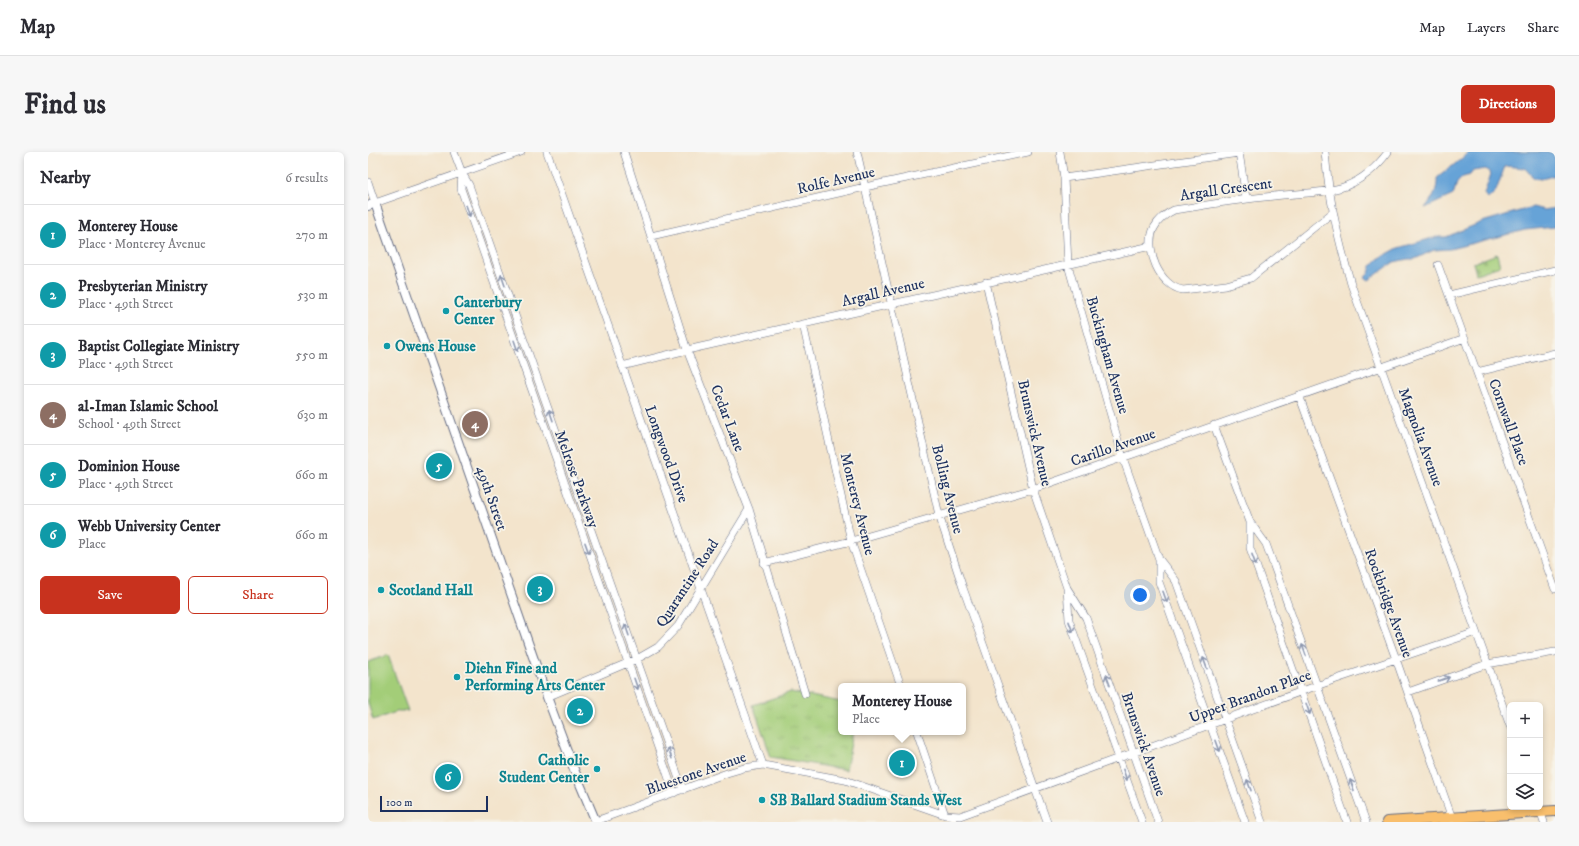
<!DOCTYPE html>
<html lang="en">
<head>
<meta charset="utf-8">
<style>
  :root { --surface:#fff; --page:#f7f7f7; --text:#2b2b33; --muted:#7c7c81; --line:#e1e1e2; --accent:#c8321e }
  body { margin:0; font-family:"IM FELL DW Pica",serif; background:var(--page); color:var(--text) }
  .controls { position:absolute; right:12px; bottom:12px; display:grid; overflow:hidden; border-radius:6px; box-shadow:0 2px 6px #0003 }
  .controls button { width:36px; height:36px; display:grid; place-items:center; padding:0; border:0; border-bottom:1px solid var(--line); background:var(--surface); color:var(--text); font:20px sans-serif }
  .scale { position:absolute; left:12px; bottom:10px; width:108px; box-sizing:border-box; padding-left:4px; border:2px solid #1b2f5e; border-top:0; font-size:11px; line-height:14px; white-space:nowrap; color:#1b2f5e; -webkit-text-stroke:3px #f7f3e8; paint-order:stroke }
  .you { position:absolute; left:772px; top:443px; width:14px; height:14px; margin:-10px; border:3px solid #fff; border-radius:50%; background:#1a73e8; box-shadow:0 0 0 6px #1a73e833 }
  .badge { display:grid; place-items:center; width:26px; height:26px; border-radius:50%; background:var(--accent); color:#fff; font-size:13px; font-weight:700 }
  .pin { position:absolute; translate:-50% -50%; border:2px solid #fff; box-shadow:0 1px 4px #0006 }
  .popup { position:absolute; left:470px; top:531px; width:128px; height:52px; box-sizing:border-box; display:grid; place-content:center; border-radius:6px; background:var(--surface); filter:drop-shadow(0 1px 3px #0005); font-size:13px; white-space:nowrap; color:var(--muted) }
  .popup b { font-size:15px; color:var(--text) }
  .popup::after { content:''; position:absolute; left:50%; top:100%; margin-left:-8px; border:8px solid transparent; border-top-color:var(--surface) }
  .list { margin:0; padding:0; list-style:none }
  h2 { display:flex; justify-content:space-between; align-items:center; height:52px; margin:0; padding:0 16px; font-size:17px }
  h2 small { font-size:13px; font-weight:400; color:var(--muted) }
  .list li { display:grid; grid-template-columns:26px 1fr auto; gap:12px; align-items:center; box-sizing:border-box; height:60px; padding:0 16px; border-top:1px solid var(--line) }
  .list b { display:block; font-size:15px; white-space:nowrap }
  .list p { margin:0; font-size:13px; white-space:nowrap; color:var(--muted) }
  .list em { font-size:13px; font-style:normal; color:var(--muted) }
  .actions { display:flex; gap:8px; padding:12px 16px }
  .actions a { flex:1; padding:9px 0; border:1px solid var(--accent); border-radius:6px; text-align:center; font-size:14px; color:var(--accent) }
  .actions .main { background:var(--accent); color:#fff }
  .icon { flex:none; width:22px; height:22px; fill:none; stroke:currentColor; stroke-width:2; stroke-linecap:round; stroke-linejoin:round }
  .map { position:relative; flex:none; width:1187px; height:670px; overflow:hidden; border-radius:6px }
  header { display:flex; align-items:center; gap:24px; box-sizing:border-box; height:56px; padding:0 20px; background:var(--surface); border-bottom:1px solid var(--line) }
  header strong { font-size:19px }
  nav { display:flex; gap:22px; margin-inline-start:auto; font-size:14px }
  .intro { display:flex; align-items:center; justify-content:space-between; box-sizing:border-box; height:96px; padding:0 24px }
  h1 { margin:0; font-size:28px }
  .button { padding:10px 18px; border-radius:6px; background:var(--accent); color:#fff; font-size:14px; font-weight:700 }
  main { display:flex; gap:24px; padding:0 24px }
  aside { flex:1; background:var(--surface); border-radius:6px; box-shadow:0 2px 6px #0003 }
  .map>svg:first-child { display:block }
</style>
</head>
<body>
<header>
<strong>Map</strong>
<nav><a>Map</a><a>Layers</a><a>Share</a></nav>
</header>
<div class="intro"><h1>Find us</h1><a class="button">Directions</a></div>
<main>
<aside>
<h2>Nearby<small>6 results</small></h2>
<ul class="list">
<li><span class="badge" style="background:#0f9aa8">1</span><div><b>Monterey House</b><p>Place · Monterey Avenue</p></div><em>270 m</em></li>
<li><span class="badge" style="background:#0f9aa8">2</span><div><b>Presbyterian Ministry</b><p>Place · 49th Street</p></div><em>530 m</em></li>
<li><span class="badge" style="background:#0f9aa8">3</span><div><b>Baptist Collegiate Ministry</b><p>Place · 49th Street</p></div><em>550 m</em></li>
<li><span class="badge" style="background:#8d6e63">4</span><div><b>al-Iman Islamic School</b><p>School · 49th Street</p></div><em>630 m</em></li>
<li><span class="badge" style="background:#0f9aa8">5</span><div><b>Dominion House</b><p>Place · 49th Street</p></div><em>660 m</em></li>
<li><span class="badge" style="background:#0f9aa8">6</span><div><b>Webb University Center</b><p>Place</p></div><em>660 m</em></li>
</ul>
<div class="actions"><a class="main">Save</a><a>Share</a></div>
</aside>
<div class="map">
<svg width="1187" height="670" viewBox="0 0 1187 670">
  <defs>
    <pattern id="cemetery-stones" width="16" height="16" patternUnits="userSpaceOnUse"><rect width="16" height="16" fill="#a3cd78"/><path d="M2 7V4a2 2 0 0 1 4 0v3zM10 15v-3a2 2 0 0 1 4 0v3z" fill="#8cb06a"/></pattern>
    <pattern id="park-tufts" width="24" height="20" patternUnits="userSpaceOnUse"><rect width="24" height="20" fill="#a3cd78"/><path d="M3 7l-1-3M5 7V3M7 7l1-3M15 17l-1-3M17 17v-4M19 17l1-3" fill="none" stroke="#8cb06a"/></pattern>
  </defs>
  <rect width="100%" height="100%" fill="#f7f3e8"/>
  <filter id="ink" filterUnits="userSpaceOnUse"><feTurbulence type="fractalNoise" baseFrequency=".025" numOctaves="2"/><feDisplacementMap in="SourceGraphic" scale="8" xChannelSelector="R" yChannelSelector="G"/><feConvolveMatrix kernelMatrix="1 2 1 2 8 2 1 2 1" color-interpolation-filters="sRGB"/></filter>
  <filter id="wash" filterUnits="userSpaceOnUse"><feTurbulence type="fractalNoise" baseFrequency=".012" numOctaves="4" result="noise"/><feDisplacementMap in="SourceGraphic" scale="16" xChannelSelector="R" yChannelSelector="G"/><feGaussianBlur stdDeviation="0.9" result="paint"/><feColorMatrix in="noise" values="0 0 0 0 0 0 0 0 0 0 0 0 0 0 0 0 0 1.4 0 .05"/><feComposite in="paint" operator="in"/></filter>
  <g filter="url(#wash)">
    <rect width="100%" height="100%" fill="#f3e4cc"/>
    <!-- green -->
    <path fill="#a3cd78" stroke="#5f7e6b" d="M20,503L40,559H31L5,568L0,551V510Z"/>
    <!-- cemetery -->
    <path fill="url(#cemetery-stones)" stroke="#5f7e6b" d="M1129,102L1132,114L1108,122L1105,111Z"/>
    <!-- park -->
    <path fill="url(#park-tufts)" stroke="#5f7e6b" d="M423,540L473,550V580H485L478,618L403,605L385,553Z"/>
    <!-- water -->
    <path fill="#66a3d7" stroke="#40699a" d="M1100,0H1187V23C1181,25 1171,29 1165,25C1161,22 1160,18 1156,16L1137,14L1128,39L1120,47L1116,42L1122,25L1121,20L1118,17L1105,19L1102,23L1095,25L1089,31L1085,43L1057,56C1064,47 1070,38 1069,26C1075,21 1097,5 1100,0Z
      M1165,55L1176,58L1187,56V75L1157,78L1082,97L1066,98L1047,107H1040L1026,110L1001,128L997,125L1001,121L1003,114L1010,107L1030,96L1068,85H1078L1114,70Z"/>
  </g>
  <g filter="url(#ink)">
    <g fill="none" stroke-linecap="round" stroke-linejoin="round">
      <!-- minor casing -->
      <g stroke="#676e84" stroke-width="8">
        <path id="minor" d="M86,0L94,21L101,33L315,638
          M179,0L395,613
          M256,0L319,198L381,357L437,542
          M489,0L571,363L595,436L679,670
          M692,0L696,26L700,113L755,306L791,407L808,429L894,670
          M871,0L878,46
          M957,0C961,48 970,86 983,132L1142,574
          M94,21L93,37L306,641
          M696,26L871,1
          M0,30L7,51L153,0
          M964,61L883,126L858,133L815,138C791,134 776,97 786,76C791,67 797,62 806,58C839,53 872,47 906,44C929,41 956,42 978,34C995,27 1009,15 1020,0
          M283,84L497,35L660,0
          M1070,113L1187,437
          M618,130L665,337L699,436L718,466L790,670
          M1081,143L1187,118
          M435,172L483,389L533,534
          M254,214L319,198L783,94
          M1109,220L1187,201
          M931,243L1028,507L1085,669
          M846,273L882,370L898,392L998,670
          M882,370V396L979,670
          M791,407V430L877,670
          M396,411L483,389L665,337L1097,186
          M699,436L701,468L774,670
          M1040,540L1119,512L1187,500
          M179,545L269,507L290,495L310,474L381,357
          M549,580L577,663
          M1171,655L1176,670
          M228,669L359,621L376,616L395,613L477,628L577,663L592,664L948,534L1108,480"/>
      </g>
      <!-- tertiary casing -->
      <g stroke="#676e84" stroke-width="10">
        <path id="tertiary" d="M0,54L7,51L179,545L207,620L228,670"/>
      </g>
      <!-- primary casing -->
      <g stroke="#676e84" stroke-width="12">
        <path id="primary" d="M1019,670L1187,659"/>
      </g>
      <!-- minor -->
      <use href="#minor" stroke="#fff" stroke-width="7"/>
      <!-- tertiary -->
      <use href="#tertiary" stroke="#fff" stroke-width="8"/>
      <!-- primary -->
      <use href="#primary" stroke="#f9bf6d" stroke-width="10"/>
    </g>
    <!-- one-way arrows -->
    <defs><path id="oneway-shaft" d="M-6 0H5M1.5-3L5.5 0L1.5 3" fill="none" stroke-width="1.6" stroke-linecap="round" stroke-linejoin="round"/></defs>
    <g stroke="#8d97ae">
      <use href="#oneway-shaft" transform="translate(100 59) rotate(71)"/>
      <use href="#oneway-shaft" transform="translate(135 128) rotate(-109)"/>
      <use href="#oneway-shaft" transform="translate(148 194) rotate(71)"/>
      <use href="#oneway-shaft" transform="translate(183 263) rotate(-109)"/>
      <use href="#oneway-shaft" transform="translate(219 396) rotate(70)"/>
      <use href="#oneway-shaft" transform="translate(886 408) rotate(70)"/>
      <use href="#oneway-shaft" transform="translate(797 445) rotate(70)"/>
      <use href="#oneway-shaft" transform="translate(703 475) rotate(70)"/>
      <use href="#oneway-shaft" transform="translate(259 478) rotate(-109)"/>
      <use href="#oneway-shaft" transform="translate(936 498) rotate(-110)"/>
      <use href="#oneway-shaft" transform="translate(837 511) rotate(-110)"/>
      <use href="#oneway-shaft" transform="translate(1076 527) rotate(-19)"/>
      <use href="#oneway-shaft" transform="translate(740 528) rotate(-110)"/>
      <use href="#oneway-shaft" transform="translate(268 532) rotate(71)"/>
      <use href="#oneway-shaft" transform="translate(940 557) rotate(71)"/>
      <use href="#oneway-shaft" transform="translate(850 594) rotate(70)"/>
      <use href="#oneway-shaft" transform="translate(302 601) rotate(-109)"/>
      <use href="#oneway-shaft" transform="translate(757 623) rotate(70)"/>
      <use href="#oneway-shaft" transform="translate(881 633) rotate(-110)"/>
      <use href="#oneway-shaft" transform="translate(984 633) rotate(-110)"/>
    </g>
  </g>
  <!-- markers -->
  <g fill="#0f9aa8" stroke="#f7f3e8" stroke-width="1.5">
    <circle cx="78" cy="159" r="4"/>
    <circle cx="19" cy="194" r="4"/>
    <circle cx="13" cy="438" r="4"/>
    <circle cx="89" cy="525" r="4"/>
    <circle cx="229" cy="617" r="4"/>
    <circle cx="394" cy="648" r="4"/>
  </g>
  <g text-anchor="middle" stroke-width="3.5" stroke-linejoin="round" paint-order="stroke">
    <!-- street labels -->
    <g font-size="15" fill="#1b2f5e" stroke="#f7f3e8">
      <text transform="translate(468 28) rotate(-13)" y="5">Rolfe Avenue</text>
      <text transform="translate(858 37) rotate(-8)" y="5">Argall Crescent</text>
      <text transform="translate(515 140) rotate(-13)" y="5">Argall Avenue</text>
      <text transform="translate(740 203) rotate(74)" y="5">Buckingham Avenue</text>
      <text transform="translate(360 266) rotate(69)" y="5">Cedar Lane</text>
      <text transform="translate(1141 270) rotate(70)" y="5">Cornwall Place</text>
      <text transform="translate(667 281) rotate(77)" y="5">Brunswick Avenue</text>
      <text transform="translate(1053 285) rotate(70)" y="5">Magnolia Avenue</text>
      <text transform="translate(745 295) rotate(-19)" y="5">Carillo Avenue</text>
      <text transform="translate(299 302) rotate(70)" y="5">Longwood Drive</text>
      <text transform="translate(209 327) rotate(70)" y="5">Melrose Parkway</text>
      <text transform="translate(580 337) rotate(76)" y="5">Bolling Avenue</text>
      <text transform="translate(124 346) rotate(71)" y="5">49th Street</text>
      <text transform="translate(490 352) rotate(76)" y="5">Monterey Avenue</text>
      <text transform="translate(319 431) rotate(-57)" y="5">Quarantine Road</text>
      <text transform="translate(1021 451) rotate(70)" y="5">Rockbridge Avenue</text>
      <text transform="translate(882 544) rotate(-20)" y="5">Upper Brandon Place</text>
      <text transform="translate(776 592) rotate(71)" y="5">Brunswick Avenue</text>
      <text transform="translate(328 621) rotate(-19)" y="5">Bluestone Avenue</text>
    </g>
    <!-- culture labels -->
    <g font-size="15" font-weight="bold" fill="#0d838f" stroke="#f7f3e8" text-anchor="start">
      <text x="86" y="155">Canterbury<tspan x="86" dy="17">Center</tspan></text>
      <text x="27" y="199">Owens House</text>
      <text x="21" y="443">Scotland Hall</text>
      <text x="97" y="521">Diehn Fine and<tspan x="97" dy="17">Performing Arts Center</tspan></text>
      <text x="221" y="613" text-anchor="end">Catholic<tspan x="221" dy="17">Student Center</tspan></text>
      <text x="402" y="653">SB Ballard Stadium Stands West</text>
    </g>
  </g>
</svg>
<div class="controls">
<button>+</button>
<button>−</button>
<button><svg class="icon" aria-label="layers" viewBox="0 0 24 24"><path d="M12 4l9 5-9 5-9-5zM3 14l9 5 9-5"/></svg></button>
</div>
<div class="scale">100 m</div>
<div class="you"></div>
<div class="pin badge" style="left:534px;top:611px;background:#0f9aa8">1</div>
<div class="popup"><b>Monterey House</b>Place</div>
<div class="pin badge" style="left:212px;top:559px;background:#0f9aa8">2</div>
<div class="pin badge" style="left:172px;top:437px;background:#0f9aa8">3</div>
<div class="pin badge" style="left:107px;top:272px;background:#8d6e63">4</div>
<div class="pin badge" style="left:71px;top:314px;background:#0f9aa8">5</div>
<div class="pin badge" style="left:80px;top:625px;background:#0f9aa8">6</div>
</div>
</main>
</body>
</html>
